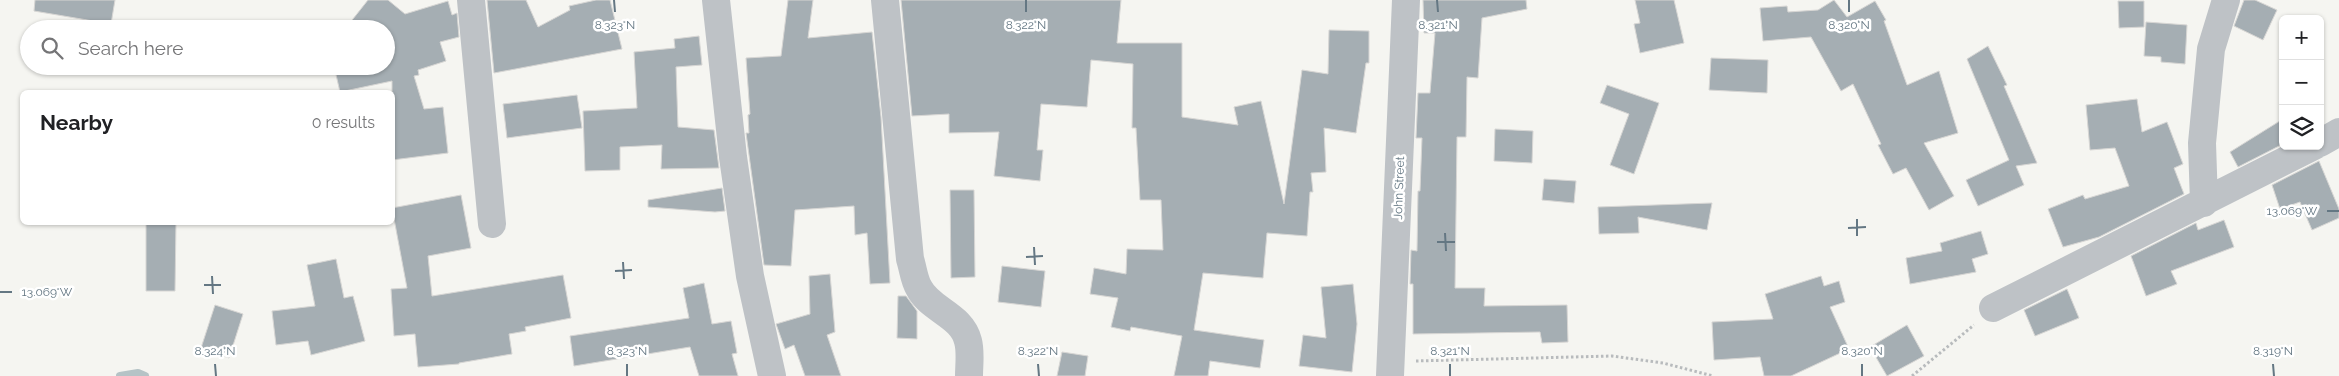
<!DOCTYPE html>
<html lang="en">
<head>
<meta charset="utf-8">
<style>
  :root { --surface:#fff; --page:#f6f6f6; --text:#202124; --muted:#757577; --line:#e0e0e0 }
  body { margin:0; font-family:Raleway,sans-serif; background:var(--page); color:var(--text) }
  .controls { position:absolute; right:15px; top:15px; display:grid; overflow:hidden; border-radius:8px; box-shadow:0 1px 4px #0004 }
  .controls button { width:45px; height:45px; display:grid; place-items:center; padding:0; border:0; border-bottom:1px solid var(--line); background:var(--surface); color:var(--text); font:25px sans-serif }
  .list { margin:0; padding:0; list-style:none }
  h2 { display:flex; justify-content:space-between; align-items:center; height:65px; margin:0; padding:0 20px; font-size:21px }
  h2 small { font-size:16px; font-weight:400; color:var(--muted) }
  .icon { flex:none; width:28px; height:28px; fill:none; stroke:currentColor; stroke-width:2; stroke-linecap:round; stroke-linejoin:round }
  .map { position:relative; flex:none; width:2339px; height:376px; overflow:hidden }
  .search { position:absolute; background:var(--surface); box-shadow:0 1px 4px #0004; left:20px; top:20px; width:375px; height:55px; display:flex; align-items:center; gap:12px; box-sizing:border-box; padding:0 18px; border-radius:28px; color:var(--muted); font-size:19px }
  .panel { position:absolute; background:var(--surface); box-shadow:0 1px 4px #0004; left:20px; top:90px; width:375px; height:135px; border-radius:8px }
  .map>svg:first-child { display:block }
</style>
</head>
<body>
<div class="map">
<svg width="2339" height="376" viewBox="0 0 2339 376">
  <rect width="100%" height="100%" fill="#f5f5f1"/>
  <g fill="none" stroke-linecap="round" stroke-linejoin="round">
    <!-- stream -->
    <path stroke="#b5c3c6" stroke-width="8" d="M120,376L138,373L145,376"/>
  </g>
  <!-- building -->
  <path fill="#a5aeb3" stroke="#d7d6d4" d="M35,0H115L111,24L34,11Z
    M368,0H388L405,14L448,1L452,15L457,13L459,37L440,42L446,61L418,70L419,75L414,76L424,109L443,107L448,153L392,160V81L340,92L334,66H386V29H345Z
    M487,0H526L538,27L570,10L569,6L596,0H610L622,49L494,73Z
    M788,0H813L808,38L872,32L881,117L890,283L870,284L867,233L855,235L854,206L795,210L791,266L764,265L746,133H749L748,115L750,114L746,58L781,56Z
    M901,0H1121L1117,43H1182V117L1238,125L1234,107L1261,101L1284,204L1302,70L1328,74L1329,30L1369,31V63H1366L1356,133L1324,128L1326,172L1311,173L1313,192H1310L1307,236L1267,233L1263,278L1203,273L1194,330L1264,340L1260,368L1210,361L1208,376H1174L1182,336L1131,327L1130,331L1111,327L1118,298L1090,294L1094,268L1126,274L1127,249L1163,250L1161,200H1140L1136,128H1132L1133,64L1091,60L1087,107L1041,104L1037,150H1043L1040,181L994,176L999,132L949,133V114L912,116Z
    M1423,0H1526L1527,9L1482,18L1478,78L1467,77L1466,137H1457L1455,288H1485L1484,306L1567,305L1568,342L1542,343L1540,332L1413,334V284H1410L1411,250L1417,251L1418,191H1420L1422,138H1416L1418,93H1430L1435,33H1424Z
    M1635,0H1674L1684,43L1640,53L1634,24L1640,23Z
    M1834,0L1847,17L1875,1L1886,20L1884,21L1907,85L1939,71L1958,133L1924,143L1954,196L1929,210L1906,168L1893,174L1878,145L1881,144L1853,84L1841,91L1811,37L1763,41L1760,8L1787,6L1788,12L1818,10Z
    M2244,0H2255L2277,10L2263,40L2234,26Z
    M2118,1H2144V27L2119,28Z
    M2146,22L2187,25L2185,64L2161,62V57L2144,56Z
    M699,36L702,65L676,67L678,127L714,130L719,168L661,169L662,145L620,147V170L585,171L583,111L637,108L634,52L675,48L674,39Z
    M1988,46L2007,85L2004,86L2037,163L2016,166L2024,185L1978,206L1966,180L2009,160L1967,59Z
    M1711,58L1768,60L1767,93L1709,90Z
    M1607,85L1659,103L1634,174L1610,165L1629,114L1600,103Z
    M577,95L582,128L507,138L503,104Z
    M2137,99L2142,132L2167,122L2183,164L2174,168L2184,194L2099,237L2063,247L2048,209L2083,195L2085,199L2129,186L2115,148L2090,150L2086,105Z
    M2283,119V144L2238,167L2230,152Z
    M1495,129L1533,131L1532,163L1494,161Z
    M2319,161L2339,209V218L2312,230L2300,202L2280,209L2272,185Z
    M1544,179L1576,181L1574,203L1542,200Z
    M722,188L725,211L715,212L648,207V200Z
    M950,190H974L975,277L951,278Z
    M461,195L471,248L428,256L432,296L563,275L571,318L525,327L526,331L509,334L512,354L459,363V364L418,367L415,334L394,336L391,289L407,288L392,208Z
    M1712,203L1707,230L1638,217L1639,233L1599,234L1598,207Z
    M2224,220L2234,247L2171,271L2177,284L2146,296L2131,256L2196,223L2198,230Z
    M146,222H176L175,291H146Z
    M1981,231L1988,254L1972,259L1976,272L1910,284L1906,258L1942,251L1940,243Z
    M336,259L344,298L353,296L365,341L311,355L308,341L276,345L272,311L315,306L307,265Z
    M1002,266L1045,271L1041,307L998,302Z
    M830,274L835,332L827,335L841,376H805L794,345L785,349L776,324L810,314L809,276Z
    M1821,276L1824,286L1839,281L1845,302L1830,307L1849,349L1791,376H1764L1760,357L1714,360L1712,322L1773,319L1765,294Z
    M704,283L712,324L731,321L737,353L732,354L738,376H699L690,347L574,366L570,336L689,318L683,288Z
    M1353,284L1357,324L1352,372L1299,366L1303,335L1326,338L1321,287Z
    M2067,289L2079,318L2035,336L2024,310Z
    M898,296H906L917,311V339L897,338Z
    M215,305L243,314L229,358L201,348Z
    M1907,325L1924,356L1887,376L1870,347Z
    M1062,352L1088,356L1085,376H1057Z"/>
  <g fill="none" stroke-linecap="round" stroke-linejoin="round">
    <!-- path -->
    <path stroke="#b8bbbd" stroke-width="3" stroke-dasharray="2.5 2.5" stroke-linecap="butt" d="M1416,361L1612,356L1663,363L1713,376
      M1912,376L1974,325"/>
    <!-- minor -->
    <path stroke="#bec2c6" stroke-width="28" d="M471,0L492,224
      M716,0L733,157L750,276L772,376
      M885,0L910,259C913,268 914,280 919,288C930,310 962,315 968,341C971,352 969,365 969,376
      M2320,143L2339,132
      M2204,203L2202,143L2211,49L2226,0
      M1993,308L2314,146
      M1390,376L1406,0"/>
  </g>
  <!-- ticks -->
  <path fill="none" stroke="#647783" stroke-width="2" d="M614,0L615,12M1026,0V12M1437,0L1438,12M1849,0V12M2327,211H2339M1857,219V236M1848,228L1866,227M1445,233L1446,251M1437,242H1455M1034,247L1035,265M1026,257L1043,256M623,262L624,279M615,271L632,270M212,276L213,294M204,285H221M0,292H12M215,364L216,376M627,364V376M1038,364L1039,376M1450,364V376M1862,364V376M2273,364L2274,376"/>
  <g text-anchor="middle" stroke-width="5" stroke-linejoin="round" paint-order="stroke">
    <!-- street labels -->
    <g font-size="12" fill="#647783" stroke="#fff">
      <text transform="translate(1399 188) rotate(-88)" y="4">John Street</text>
    </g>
  </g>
  <g font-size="12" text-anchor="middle" fill="#647783" stroke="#fff" stroke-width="5" stroke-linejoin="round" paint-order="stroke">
    <text x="615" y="29">8.323°N</text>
    <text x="1026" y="29">8.322°N</text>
    <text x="1438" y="29">8.321°N</text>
    <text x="1849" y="29">8.320°N</text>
    <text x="2292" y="215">13.069°W</text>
    <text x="47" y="296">13.069°W</text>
    <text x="215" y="355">8.324°N</text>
    <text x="627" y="355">8.323°N</text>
    <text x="1038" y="355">8.322°N</text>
    <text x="1450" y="355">8.321°N</text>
    <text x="1862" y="355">8.320°N</text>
    <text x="2273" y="355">8.319°N</text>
  </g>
</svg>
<div class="controls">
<button>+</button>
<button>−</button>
<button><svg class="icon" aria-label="layers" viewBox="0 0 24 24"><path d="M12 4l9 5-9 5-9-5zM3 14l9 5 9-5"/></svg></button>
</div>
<div class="search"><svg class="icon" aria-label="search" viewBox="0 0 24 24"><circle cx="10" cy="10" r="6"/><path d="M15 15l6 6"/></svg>Search here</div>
<section class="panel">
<h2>Nearby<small>0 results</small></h2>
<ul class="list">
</ul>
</section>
</div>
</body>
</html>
